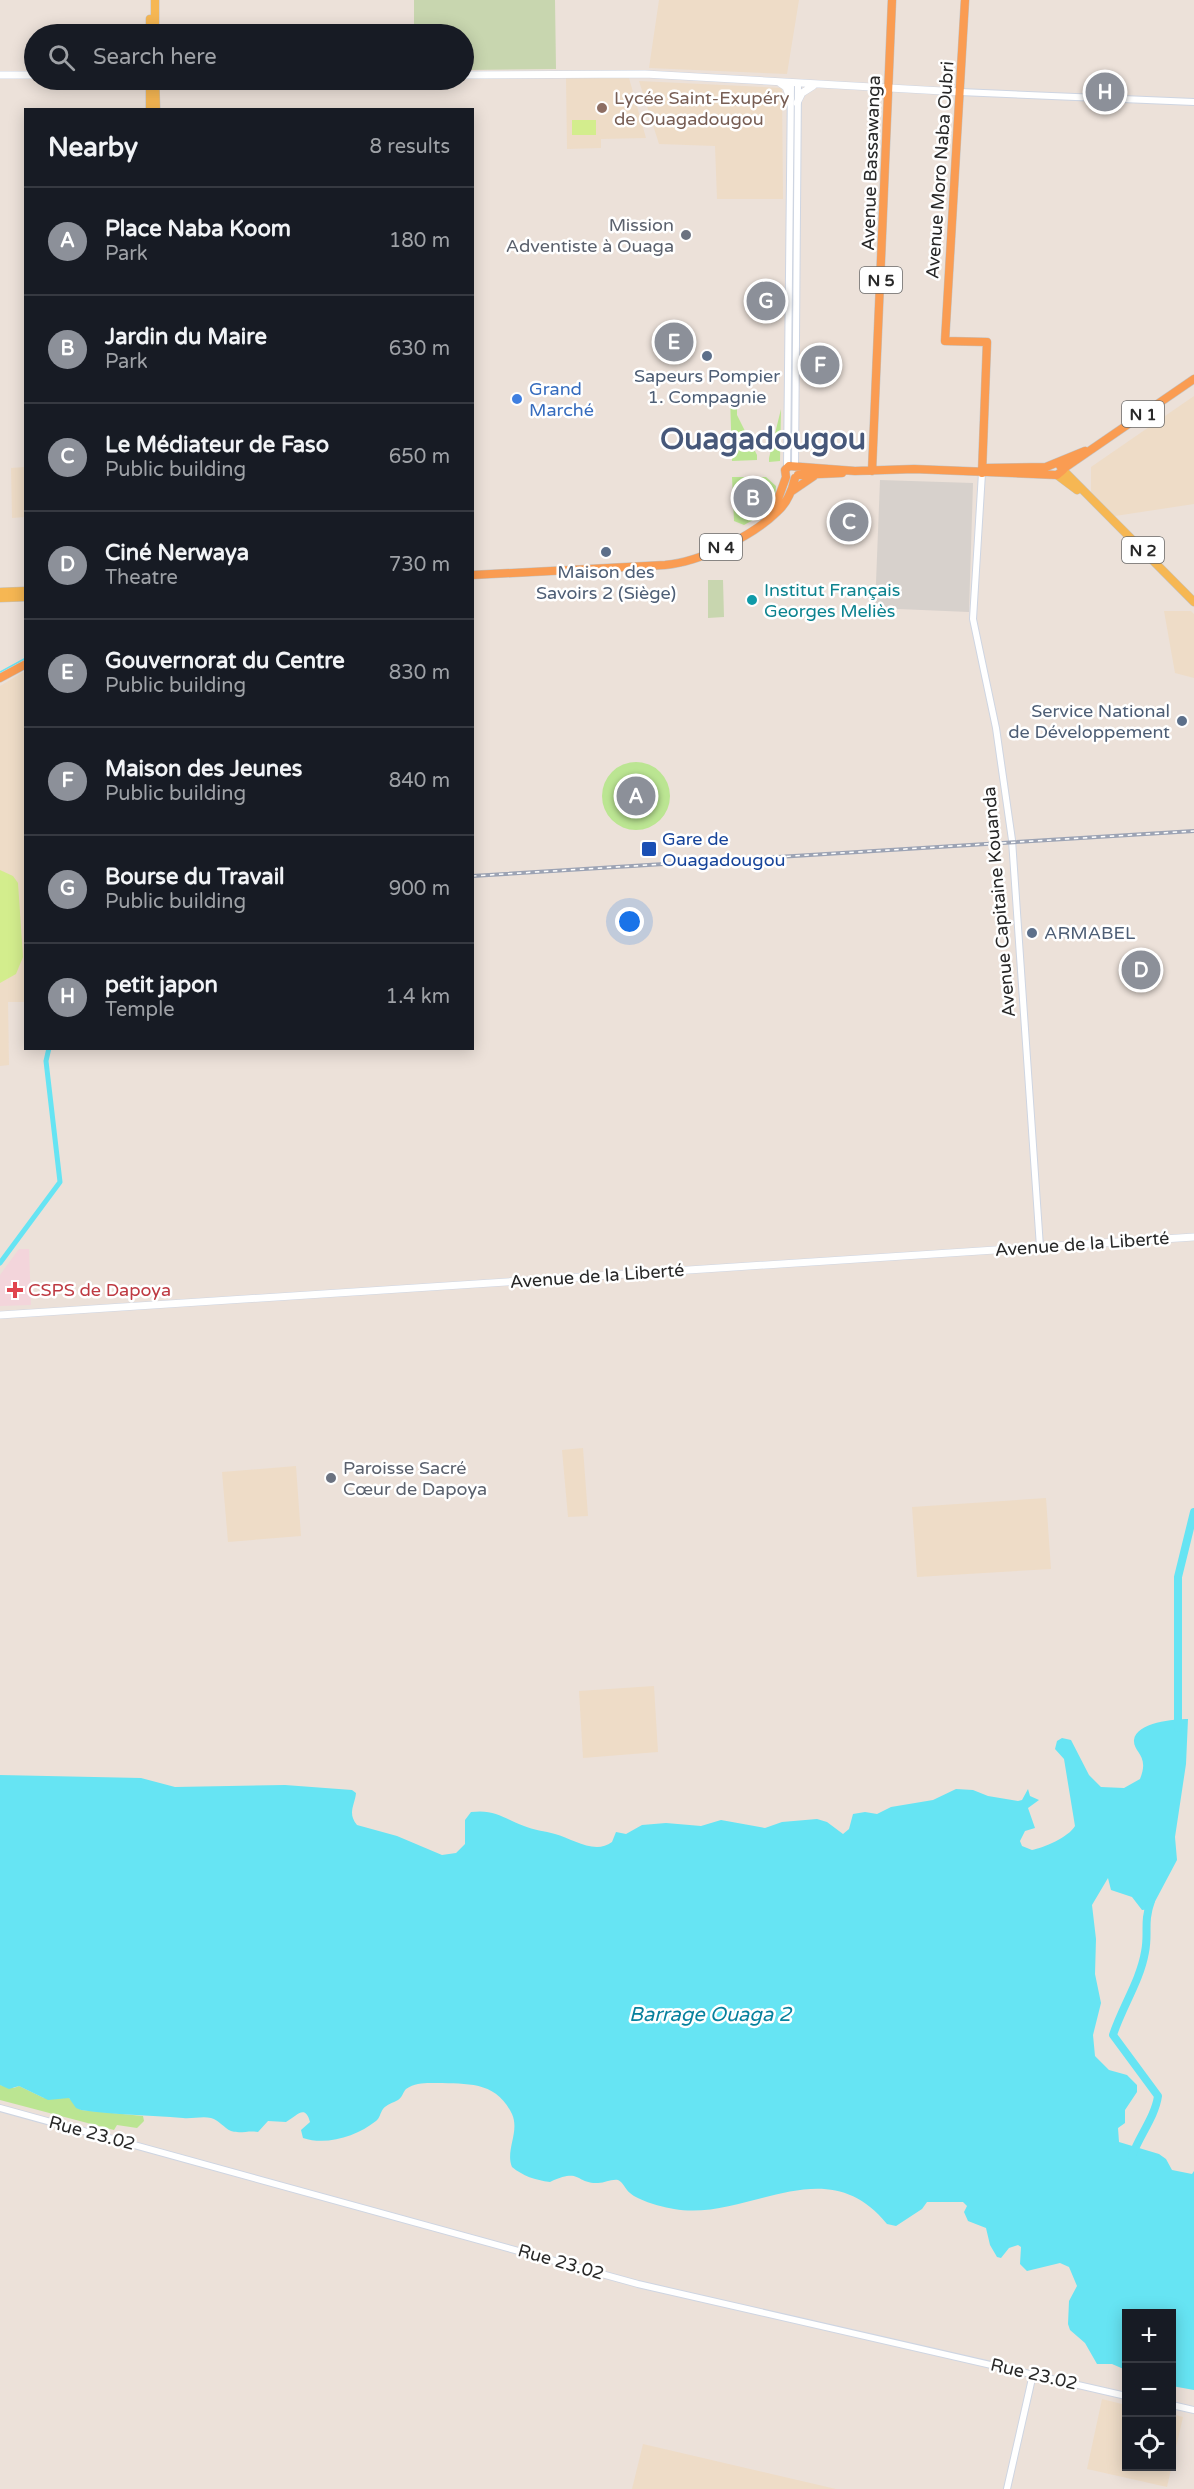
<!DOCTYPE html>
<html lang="en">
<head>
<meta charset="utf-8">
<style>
  :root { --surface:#171b24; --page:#242831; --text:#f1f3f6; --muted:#9ea1a6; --line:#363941; --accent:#8c9099 }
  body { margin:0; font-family:"Varela Round",sans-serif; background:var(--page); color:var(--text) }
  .controls { position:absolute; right:18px; bottom:18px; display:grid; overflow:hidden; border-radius:0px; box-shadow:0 3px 15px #0003 }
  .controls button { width:54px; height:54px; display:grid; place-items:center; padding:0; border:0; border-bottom:2px solid var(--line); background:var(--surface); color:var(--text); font:30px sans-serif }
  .you { position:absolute; left:630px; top:922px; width:21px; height:21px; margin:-15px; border:4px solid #fff; border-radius:50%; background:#1a73e8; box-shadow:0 0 0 9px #1a73e833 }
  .badge { display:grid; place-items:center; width:39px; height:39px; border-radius:50%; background:var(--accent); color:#fff; font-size:20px; font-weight:700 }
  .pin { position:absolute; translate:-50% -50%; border:3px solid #fff; box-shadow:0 2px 6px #0006 }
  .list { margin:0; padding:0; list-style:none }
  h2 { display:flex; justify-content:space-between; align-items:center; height:78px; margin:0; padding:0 24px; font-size:26px }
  h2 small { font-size:20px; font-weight:400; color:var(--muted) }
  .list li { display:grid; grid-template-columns:39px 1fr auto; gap:18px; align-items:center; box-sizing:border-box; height:108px; padding:0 24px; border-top:2px solid var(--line) }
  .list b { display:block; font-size:22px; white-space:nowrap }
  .list p { margin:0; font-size:20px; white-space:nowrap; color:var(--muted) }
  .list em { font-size:20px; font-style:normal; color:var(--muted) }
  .icon { flex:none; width:33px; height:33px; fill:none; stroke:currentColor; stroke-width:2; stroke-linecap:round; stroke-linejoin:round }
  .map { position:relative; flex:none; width:1194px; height:2489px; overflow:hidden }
  .search { position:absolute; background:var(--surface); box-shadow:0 3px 15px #0003; left:24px; top:24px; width:450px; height:66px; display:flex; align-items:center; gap:15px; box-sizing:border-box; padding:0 21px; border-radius:33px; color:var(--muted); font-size:22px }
  .panel { position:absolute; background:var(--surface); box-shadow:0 3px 15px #0003; left:24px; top:108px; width:450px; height:942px; border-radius:0px }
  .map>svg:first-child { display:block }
</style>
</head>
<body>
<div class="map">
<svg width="1194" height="2489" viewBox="0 0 1194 2489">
  <rect width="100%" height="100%" fill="#ece1d9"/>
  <!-- education -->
  <path fill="#eedcc7" d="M659,0H799L787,74L649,68Z
    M566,78H629L646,138L601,139V148L567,149Z
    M639,81L782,88L783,199H717L715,146L659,144Z
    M1194,396V504L1115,516L1091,493V467Z
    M25,467V517L12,518L11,468Z
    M1164,611H1191L1194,614V678L1175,673Z
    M25,671V1002H8L9,1065L0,1066V686Z
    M583,1448L588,1516L568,1517L562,1450Z
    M296,1466L301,1536L228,1542L222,1472Z
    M1046,1498L1051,1569L917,1577L912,1507Z
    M654,1686L658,1752L583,1758L579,1691Z
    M1102,2399L1126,2405V2466H1172V2414L1183,2417L1167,2487L1087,2469Z
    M643,2444L836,2489H632Z"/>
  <!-- medical -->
  <path fill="#f3d5db" d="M19,1249H29L31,1305L0,1306V1275Z"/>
  <!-- green -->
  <path fill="#bbe592" d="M730,396H737V415L757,455V460L732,461Z
    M781,409L780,461L769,462V458Z
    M732,477H766L776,486C776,507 761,516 744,525L734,521Z
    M602 796a34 34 0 1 1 68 0a34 34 0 1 1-68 0Z
    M0,2085L14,2088L19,2086L44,2098H69L81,2110L143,2116L144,2121L137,2128L117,2125L114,2130L0,2100Z"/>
  <!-- cemetery -->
  <path fill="#c8d6af" d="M414,0H555L556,69L464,70V34H414Z
    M708,580H723L724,617L708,618Z"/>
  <!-- pitch -->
  <path fill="#d3ed8d" d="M572,120H596V135H572Z
    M0,870L13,876L18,883L23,957L16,974L0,983Z"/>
  <!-- plaza -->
  <path fill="#d7d1cc" d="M880,480L973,483L969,612L875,608Z"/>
  <!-- water -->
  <path fill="#66e4f3" d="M1188,1719L1186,1764L1175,1837L1177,1860L1151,1909L1142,1910L1132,1897L1111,1890L1108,1878L1092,1905L1096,1939L1095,1974L1101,2003L1093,2035L1095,2056L1109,2070L1127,2075L1137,2085V2092L1125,2110V2123L1118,2128L1119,2142L1159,2154L1166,2159L1172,2170L1192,2174L1194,2171V2390L1172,2386V2314H1126V2370L1112,2364H1097L1085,2343L1070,2330L1068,2324L1069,2301L1077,2286L1069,2267L1060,2263L1027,2271L1020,2264L1021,2247L1018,2245L1009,2248L1001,2258L997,2257L990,2245L986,2228L968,2221L964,2212L967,2206L963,2202H927L922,2209L896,2226L887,2224C825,2147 748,2222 674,2209C662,2207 639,2201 630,2193C625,2189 624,2183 618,2180C611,2179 605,2183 598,2183C575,2184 582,2167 550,2182C535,2180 523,2176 512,2167C505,2150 520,2132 512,2114C496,2081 468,2084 437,2083C427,2083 416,2082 406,2089C403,2092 402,2098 398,2100C393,2103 387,2104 383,2109C380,2113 380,2118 376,2121C357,2136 327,2146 303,2138L301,2130L310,2122C305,2103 296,2117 286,2122L268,2121L258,2132C249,2130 240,2134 231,2131C224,2128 219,2120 211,2118C202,2116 192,2119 183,2118C149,2115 115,2115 81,2110L76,2108L69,2098L48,2100L19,2086L9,2089L0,2085V1775L141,1778L175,1787L285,1785L352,1790L356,1793C355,1805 347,1813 357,1825L397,1836L442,1855L456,1853L465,1844V1820L471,1812C495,1809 503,1818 524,1826C533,1830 545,1831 555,1834C573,1839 595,1855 612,1842L616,1832L626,1834L642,1825L666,1823L701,1826L721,1820L765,1828L782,1822L817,1819L827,1822L843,1834L849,1829L853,1814L865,1812L877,1814L891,1807L933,1800L956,1789L973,1790L988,1796L1018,1801L1022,1800L1028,1789L1030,1796L1039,1800L1028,1808L1035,1828L1025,1831L1020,1841L1022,1846L1032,1850C1043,1848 1069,1837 1075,1826L1064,1759L1055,1749L1057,1741L1062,1738L1071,1740L1089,1775L1101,1787L1124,1788L1140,1779C1150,1755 1133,1753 1134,1740C1136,1722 1175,1719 1188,1719Z"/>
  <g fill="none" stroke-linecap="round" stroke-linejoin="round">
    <!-- stream -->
    <path stroke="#66e4f3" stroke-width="1.5" d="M0,672L26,658"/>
    <!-- canal -->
    <path stroke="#66e4f3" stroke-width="5" d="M0,1263L60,1182L46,1061L49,1048"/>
    <!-- river -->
    <path stroke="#66e4f3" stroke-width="8" d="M1178,1728V1577L1194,1512
      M1132,2156C1139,2136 1155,2117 1158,2096L1113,2035C1122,2007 1140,1981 1145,1952C1149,1932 1143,1923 1151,1901"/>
    <!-- tertiary casing -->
    <g stroke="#ced5e2" stroke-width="8">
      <path id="tertiary" d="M960,92L1194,102
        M795,466L798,84
        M787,467L791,83
        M982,473L973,619L996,728L1012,840L1040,1247
        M0,2108L638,2284L1126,2396
        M1172,2405L1194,2410
        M1007,2489L1033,2374"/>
    </g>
    <!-- secondary casing -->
    <g stroke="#ced5e2" stroke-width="8">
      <path id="secondary" d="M0,75H34
        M464,75L645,74L960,92
        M780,83L786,87L790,98
        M797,103L802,93L813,86
        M0,1315L1194,1237"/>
    </g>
    <!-- primary casing -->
    <g stroke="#c3c3c3" stroke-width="9">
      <path id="primary" d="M155,0V34
        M150,34V19
        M150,80V110
        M155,80L156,110
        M1063,470L1194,602
        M1057,475L1077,490
        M0,592L26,591
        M0,598L26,597"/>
    </g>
    <!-- trunk casing -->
    <g stroke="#c3c3c3" stroke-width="9">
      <path id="trunk" d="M965,0L945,341L987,342L982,473
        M986,468L1046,467L1085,451
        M1063,469L1194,379
        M872,471L892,0
        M798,475L842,473
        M792,491L814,476
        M773,513L786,477L785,470L789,466L855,471L914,469L1057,475L1063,470L1058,463
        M472,575L665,565C700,562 753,536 778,511C788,502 792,491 795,478
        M0,678L26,664"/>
    </g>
    <!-- tertiary -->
    <use href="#tertiary" stroke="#fff" stroke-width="6"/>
    <!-- secondary -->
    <use href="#secondary" stroke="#fff" stroke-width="7"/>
    <!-- primary -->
    <use href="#primary" stroke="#f6b753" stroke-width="8"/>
    <!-- trunk -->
    <use href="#trunk" stroke="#fa9c52" stroke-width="8"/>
    <!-- rail casing -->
    <g stroke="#9ca3b4" stroke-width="4">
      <path id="rail" d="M472,876L1194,831"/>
    </g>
    <!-- rail -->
    <use href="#rail" stroke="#fff" stroke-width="1.5" stroke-dasharray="4.5" stroke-linecap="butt"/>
  </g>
  <!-- markers -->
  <circle fill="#8d6e63" stroke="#fff" stroke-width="2" cx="602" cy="108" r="6"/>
  <g fill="#6b7280" stroke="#fff" stroke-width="2">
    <circle cx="686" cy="235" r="6"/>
    <circle cx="331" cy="1478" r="6"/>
  </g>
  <g fill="#5c6f8a" stroke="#fff" stroke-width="2">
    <circle cx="707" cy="356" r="6"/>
    <circle cx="606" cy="552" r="6"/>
    <circle cx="1182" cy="721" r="6"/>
    <circle cx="1032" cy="933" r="6"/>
  </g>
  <circle fill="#3f7fe0" stroke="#fff" stroke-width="2" cx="517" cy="399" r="6"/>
  <circle fill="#0f9aa8" stroke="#fff" stroke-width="2" cx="752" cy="600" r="6"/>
  <rect fill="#1a4fb4" stroke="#fff" stroke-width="2" x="641" y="841" width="16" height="16" rx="3"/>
  <path fill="#e0444e" stroke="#fff" stroke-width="2" d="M12 1281h6v6h6v6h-6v6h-6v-6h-6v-6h6z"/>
  <g text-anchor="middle" stroke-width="5" stroke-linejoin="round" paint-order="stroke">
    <!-- shield labels -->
    <g fill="#fff" stroke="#686868" stroke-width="1.5">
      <rect x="860" y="267" width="42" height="26" rx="4.5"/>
      <rect x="1122" y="401" width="42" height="26" rx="4.5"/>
      <rect x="700" y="534" width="42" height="26" rx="4.5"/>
      <rect x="1122" y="537" width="42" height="26" rx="4.5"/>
    </g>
    <g font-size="16" font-weight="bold" fill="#282828">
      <text x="881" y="286">N 5</text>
      <text x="1143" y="420">N 1</text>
      <text x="721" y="553">N 4</text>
      <text x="1143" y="556">N 2</text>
    </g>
    <!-- education labels -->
    <g font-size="18" fill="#785e54" stroke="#fff" text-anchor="start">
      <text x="614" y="104">Lycée Saint-Exupéry<tspan x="614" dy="21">de Ouagadougou</tspan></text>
    </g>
    <!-- street labels -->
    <g font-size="18" fill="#282828" stroke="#fff">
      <text transform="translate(871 163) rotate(-88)" y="6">Avenue Bassawanga</text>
      <text transform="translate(940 170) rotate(-86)" y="6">Avenue Moro Naba Oubri</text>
      <text transform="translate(999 902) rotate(-95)" y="6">Avenue Capitaine Kouanda</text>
      <text transform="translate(1082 1244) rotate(-4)" y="6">Avenue de la Liberté</text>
      <text transform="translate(597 1276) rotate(-4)" y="6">Avenue de la Liberté</text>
      <text transform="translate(92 2133) rotate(15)" y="6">Rue 23.02</text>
      <text transform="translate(561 2262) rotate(16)" y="6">Rue 23.02</text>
      <text transform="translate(1034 2374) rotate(13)" y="6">Rue 23.02</text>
    </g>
    <!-- worship labels -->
    <g font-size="18" fill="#5b616d" stroke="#fff" text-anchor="end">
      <text x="674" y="231">Mission<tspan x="674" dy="21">Adventiste à Ouaga</tspan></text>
      <text x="343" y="1474" text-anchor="start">Paroisse Sacré<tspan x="343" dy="21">Cœur de Dapoya</tspan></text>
    </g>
    <!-- service labels -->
    <g font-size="18" fill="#4e5e75" stroke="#fff">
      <text x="707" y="382">Sapeurs Pompier<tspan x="707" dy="21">1. Compagnie</tspan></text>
      <text x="606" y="578">Maison des<tspan x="606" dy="21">Savoirs 2 (Siège)</tspan></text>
      <text x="1170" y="717" text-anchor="end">Service National<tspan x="1170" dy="21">de Développement</tspan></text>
      <text x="1044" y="939" text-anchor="start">ARMABEL</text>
    </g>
    <!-- shop labels -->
    <g font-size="18" fill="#366cbe" stroke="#fff" text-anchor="start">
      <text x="529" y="395">Grand<tspan x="529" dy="21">Marché</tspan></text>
    </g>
    <!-- culture labels -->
    <g font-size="18" fill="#0d838f" stroke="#fff" text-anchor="start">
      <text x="764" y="596">Institut Français<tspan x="764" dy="21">Georges Meliès</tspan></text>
    </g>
    <!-- transit labels -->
    <g font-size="18" fill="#164399" stroke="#fff" text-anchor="start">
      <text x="662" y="845">Gare de<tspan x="662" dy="21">Ouagadougou</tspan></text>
    </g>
    <!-- health labels -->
    <g font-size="18" fill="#be3a42" stroke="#fff" text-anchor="start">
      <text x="28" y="1296">CSPS de Dapoya</text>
    </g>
    <!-- water labels -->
    <g font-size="20" font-style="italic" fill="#07819d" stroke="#fff">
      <text x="710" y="2021">Barrage Ouaga 2</text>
    </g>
    <!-- town labels -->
    <g font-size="30" font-weight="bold" fill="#47587a" stroke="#fff">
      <text x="763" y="449">Ouagadougou</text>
    </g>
  </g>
</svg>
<div class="controls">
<button>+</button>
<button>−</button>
<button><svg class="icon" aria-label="locate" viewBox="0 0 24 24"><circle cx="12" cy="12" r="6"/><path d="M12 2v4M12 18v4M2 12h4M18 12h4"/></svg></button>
</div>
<div class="you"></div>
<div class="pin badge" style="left:636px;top:796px">A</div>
<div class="pin badge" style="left:753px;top:498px">B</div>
<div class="pin badge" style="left:849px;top:522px">C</div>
<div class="pin badge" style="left:1141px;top:970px">D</div>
<div class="pin badge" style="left:674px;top:342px">E</div>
<div class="pin badge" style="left:820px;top:365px">F</div>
<div class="pin badge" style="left:766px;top:301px">G</div>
<div class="pin badge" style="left:1105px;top:92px">H</div>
<div class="search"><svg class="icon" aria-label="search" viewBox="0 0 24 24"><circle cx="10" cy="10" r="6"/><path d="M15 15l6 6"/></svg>Search here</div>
<section class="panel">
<h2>Nearby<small>8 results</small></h2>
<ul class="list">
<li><span class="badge">A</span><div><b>Place Naba Koom</b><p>Park</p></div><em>180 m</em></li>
<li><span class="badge">B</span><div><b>Jardin du Maire</b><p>Park</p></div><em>630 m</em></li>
<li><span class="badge">C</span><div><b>Le Médiateur de Faso</b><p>Public building</p></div><em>650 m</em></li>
<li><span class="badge">D</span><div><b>Ciné Nerwaya</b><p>Theatre</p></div><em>730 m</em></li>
<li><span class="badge">E</span><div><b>Gouvernorat du Centre</b><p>Public building</p></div><em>830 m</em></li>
<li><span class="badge">F</span><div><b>Maison des Jeunes</b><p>Public building</p></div><em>840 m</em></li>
<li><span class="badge">G</span><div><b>Bourse du Travail</b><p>Public building</p></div><em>900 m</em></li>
<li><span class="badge">H</span><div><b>petit japon</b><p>Temple</p></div><em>1.4 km</em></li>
</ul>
</section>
</div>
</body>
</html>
